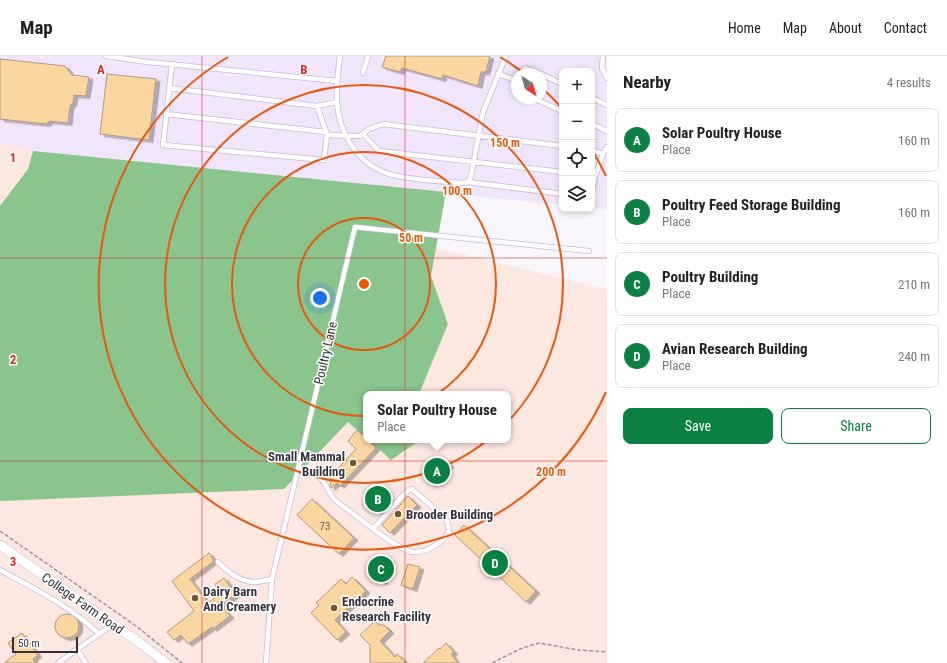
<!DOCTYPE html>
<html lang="en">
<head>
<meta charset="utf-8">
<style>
  :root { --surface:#fff; --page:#f2f2f2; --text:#222; --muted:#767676; --line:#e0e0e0; --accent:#0b8043 }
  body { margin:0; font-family:"Roboto Condensed",sans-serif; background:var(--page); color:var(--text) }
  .controls { position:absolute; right:12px; top:12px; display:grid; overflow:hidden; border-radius:8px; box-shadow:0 2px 6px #0003 }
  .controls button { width:36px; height:36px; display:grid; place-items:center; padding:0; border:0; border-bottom:1px solid var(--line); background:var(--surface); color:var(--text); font:20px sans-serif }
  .compass { position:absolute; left:511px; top:12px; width:36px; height:36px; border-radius:50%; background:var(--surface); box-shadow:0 2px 6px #0003; rotate:143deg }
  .scale { position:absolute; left:12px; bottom:10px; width:66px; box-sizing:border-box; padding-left:4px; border:2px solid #36303c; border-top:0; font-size:11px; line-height:14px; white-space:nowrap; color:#36303c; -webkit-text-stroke:3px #fff; paint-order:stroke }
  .you { position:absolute; left:320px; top:242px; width:14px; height:14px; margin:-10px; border:3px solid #fff; border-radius:50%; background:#1a73e8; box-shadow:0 0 0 6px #1a73e833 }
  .badge { display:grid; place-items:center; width:26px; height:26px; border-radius:50%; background:var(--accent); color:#fff; font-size:13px; font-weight:700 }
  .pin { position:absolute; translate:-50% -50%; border:2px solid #fff; box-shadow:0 1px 4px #0006 }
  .popup { position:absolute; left:363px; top:335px; width:148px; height:52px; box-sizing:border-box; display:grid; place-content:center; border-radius:8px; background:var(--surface); filter:drop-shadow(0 1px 3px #0005); font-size:13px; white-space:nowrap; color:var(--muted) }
  .popup b { font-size:15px; color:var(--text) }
  .popup::after { content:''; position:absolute; left:50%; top:100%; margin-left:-8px; border:8px solid transparent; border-top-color:var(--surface) }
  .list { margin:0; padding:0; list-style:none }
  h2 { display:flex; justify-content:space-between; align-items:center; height:52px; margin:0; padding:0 16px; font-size:17px }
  h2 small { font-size:13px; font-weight:400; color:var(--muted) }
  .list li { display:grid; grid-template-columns:26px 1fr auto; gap:12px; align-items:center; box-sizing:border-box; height:64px; margin:0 8px 8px; padding:0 8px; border:1px solid var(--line); border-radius:8px }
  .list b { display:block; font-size:15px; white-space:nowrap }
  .list p { margin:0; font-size:13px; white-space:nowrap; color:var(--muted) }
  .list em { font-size:13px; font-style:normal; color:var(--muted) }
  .actions { display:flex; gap:8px; padding:12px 16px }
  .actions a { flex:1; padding:9px 0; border:1px solid var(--accent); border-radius:8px; text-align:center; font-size:14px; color:var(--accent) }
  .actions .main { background:var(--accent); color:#fff }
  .icon { flex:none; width:22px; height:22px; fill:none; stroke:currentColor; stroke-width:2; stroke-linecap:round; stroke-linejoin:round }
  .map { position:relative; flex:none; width:607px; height:607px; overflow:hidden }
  header { display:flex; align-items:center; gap:24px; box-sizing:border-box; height:56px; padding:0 20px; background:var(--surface); border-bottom:1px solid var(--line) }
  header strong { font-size:19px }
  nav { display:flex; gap:22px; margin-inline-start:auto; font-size:14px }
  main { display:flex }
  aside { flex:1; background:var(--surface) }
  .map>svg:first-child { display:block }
</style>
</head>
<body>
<header>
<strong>Map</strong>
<nav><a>Home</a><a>Map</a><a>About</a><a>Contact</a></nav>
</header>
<main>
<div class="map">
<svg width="607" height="607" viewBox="0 0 607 607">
  <defs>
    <filter id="shadow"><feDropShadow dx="4" dy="2.5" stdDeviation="0" flood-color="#0004"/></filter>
  </defs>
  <rect width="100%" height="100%" fill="#f8f5fb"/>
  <!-- built -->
  <path fill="#f0e5fb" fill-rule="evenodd" d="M0,0H607V153L592,152V15H562V149L33,95L0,150ZM517,18H541V42H517Z"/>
  <!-- education -->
  <path fill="#fce7e1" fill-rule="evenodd" d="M0,87L607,233V607H0ZM366,338H508V384H366Z"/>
  <!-- forest -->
  <path fill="#8ac58d" d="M33,95L446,136L431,220L448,268L419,338H366V382L348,366L284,433L0,445V150L28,113Z
    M369,384H420L391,404Z"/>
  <!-- building -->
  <path fill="#fcd6a1" stroke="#ac997f" filter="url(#shadow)" d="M386,0H490L486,16H481L478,30L443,19L442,23L402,12L400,16L382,11Z
    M0,3L65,10L72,19L89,21L86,40L74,39L73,47L70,50L68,67L50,65L46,68L0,63Z
    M107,18L156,23L149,84L100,78Z
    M357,374L366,382V384H368L376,392L340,430L337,427L331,432L330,429L332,423L330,421L356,393L348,385Z
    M442,402L450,409L432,428L424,421Z
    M379,431L393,445L381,458L366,444Z
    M408,440L417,449L390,477L382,469Z
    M312,443L354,482L339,498L297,459Z
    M464,469L536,535L526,546L455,479Z
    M209,497L214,505L190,523L208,547L221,537L215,528L224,522L231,532L233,530L238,537L221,549L230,560L213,573L212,571L188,588L181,579L174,584L167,576L194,555L172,525Z
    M379,500L391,504L383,526L372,522Z
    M408,508L420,511L413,533L401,529Z
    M352,521L366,535L335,564L346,576L337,584L311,557L319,549L316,547L341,523L346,528Z
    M55 570a12 12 0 1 1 24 0a12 12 0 1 1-24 0Z
    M375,565L379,569H384L390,575L380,585L395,601L397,598L407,607H370V589L360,579Z
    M22,577L38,599L33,603L35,607H4L16,598L8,587Z
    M446,587L454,596L451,598L458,607H423L439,592L440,593Z"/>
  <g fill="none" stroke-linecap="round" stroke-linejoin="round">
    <!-- lane casing -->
    <g stroke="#c7b9d6" stroke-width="6">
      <path id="lane" d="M106,0L148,6L337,25
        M340,0C338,15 336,31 337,46C339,76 356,106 386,117C406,124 439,125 461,127L468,126L471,120L483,56L506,0
        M603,0L602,12L607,22
        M172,8L163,89L324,104L327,79L360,80L369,73L383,68L562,90
        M363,17L368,0
        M498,18L516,24L517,22
        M521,18L525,12L541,18
        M541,18L562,28
        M516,24V33L517,34
        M169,32L317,50L337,46
        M533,42L562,55
        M592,42L607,49
        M317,50L327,78
        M166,58L326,76
        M592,68L607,75
        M363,78L379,95L562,116
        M592,94L603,98L595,121L592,119
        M603,98L607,91
        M468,126L562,138
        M592,134L595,121
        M298,412C305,414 313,416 318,420C326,426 328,436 334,443C339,448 346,452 351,456C364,466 398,494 413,496C427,497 442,487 449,476L448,468L446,463L412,433L409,434L404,438L373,473
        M218,506C226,515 241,526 254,526C260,526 266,524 272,523
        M0,514C35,533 70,550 99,578
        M77,594L86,607
        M58,607L113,568
        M266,607L272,523L355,171L589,195"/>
    </g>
    <!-- street casing -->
    <g stroke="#c7b9d6" stroke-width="10">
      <path id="street" d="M0,489L140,587L166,607"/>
    </g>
    <!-- path -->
    <path stroke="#9a959e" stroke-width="1.5" stroke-dasharray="4 2" stroke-linecap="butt" d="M0,475L136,570L182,607
      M492,607L520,593L539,587L578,594L607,596"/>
    <!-- lane -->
    <use href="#lane" stroke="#fff" stroke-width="4.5"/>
    <!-- street -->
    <use href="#street" stroke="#fff" stroke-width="9"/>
  </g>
  <!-- grid -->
  <path fill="none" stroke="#d62828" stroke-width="1" stroke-opacity="0.55" d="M202,0V607M405,0V607M0,202H607M0,405H607"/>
  <!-- distance rings -->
  <g fill="none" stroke="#e8590c" stroke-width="2">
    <circle cx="364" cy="228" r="66"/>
    <circle cx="364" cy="228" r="132"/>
    <circle cx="364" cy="228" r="199"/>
    <path d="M606 336A265 265 0 1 1 228 1M500 1A265 265 0 0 1 525 18M541 31A265 265 0 0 1 561 51M592 94A265 265 0 0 1 606 120"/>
  </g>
  <!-- markers -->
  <g fill="#705628" stroke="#fff" stroke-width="1.5">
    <circle cx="353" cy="407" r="4"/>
    <circle cx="398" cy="458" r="4"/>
    <circle cx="195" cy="542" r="4"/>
    <circle cx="334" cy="552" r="4"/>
  </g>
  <g text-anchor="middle" stroke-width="3" stroke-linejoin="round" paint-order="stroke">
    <!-- number labels -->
    <g font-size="11" fill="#685a55">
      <text x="325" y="474">73</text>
    </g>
    <!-- street labels -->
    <g font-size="13" fill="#36303c" stroke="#fff">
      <text transform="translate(325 297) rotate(-77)" y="5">Poultry Lane</text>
      <text transform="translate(83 547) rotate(35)" y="5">College Farm Road</text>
    </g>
    <!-- poi labels -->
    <g font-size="13" font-weight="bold" fill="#36303c" stroke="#fff" text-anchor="start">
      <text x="345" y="405" text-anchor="end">Small Mammal<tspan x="345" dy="15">Building</tspan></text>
      <text x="406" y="463">Brooder Building</text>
      <text x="203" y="540">Dairy Barn<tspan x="203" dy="15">And Creamery</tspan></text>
      <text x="342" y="550">Endocrine<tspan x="342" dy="15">Research Facility</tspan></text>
    </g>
  </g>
  <g font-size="13" text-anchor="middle" font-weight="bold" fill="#d62828" stroke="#fff" stroke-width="3" stroke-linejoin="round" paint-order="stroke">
    <text x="101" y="18">A</text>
    <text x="304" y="18">B</text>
    <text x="13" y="106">1</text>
    <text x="13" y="308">2</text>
    <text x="13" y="510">3</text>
  </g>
  <circle cx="364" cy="228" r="6" fill="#e8590c" stroke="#fff" stroke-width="2"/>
  <g font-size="12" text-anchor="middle" font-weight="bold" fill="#e8590c" stroke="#fff" stroke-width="3" stroke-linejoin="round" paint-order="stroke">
    <text x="505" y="91">150 m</text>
    <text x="457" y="139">100 m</text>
    <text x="411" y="186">50 m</text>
    <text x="551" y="420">200 m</text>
  </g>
</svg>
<div class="controls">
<button>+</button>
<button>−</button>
<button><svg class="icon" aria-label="locate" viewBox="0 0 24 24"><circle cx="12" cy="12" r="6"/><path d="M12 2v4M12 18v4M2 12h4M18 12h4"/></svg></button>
<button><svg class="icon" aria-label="layers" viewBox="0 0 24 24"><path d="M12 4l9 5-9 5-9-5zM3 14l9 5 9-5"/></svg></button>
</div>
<svg class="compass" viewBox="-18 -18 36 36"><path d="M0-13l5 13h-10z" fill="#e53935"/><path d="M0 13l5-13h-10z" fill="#767676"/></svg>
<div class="scale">50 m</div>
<div class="you"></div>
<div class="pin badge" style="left:437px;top:415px">A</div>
<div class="popup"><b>Solar Poultry House</b>Place</div>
<div class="pin badge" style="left:378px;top:443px">B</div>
<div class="pin badge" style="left:381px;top:513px">C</div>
<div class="pin badge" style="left:495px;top:507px">D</div>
</div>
<aside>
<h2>Nearby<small>4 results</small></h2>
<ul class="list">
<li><span class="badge">A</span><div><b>Solar Poultry House</b><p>Place</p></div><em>160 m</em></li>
<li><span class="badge">B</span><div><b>Poultry Feed Storage Building</b><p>Place</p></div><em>160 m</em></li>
<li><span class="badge">C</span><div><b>Poultry Building</b><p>Place</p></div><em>210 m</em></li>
<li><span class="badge">D</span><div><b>Avian Research Building</b><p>Place</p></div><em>240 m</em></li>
</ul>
<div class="actions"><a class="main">Save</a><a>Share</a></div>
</aside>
</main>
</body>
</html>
